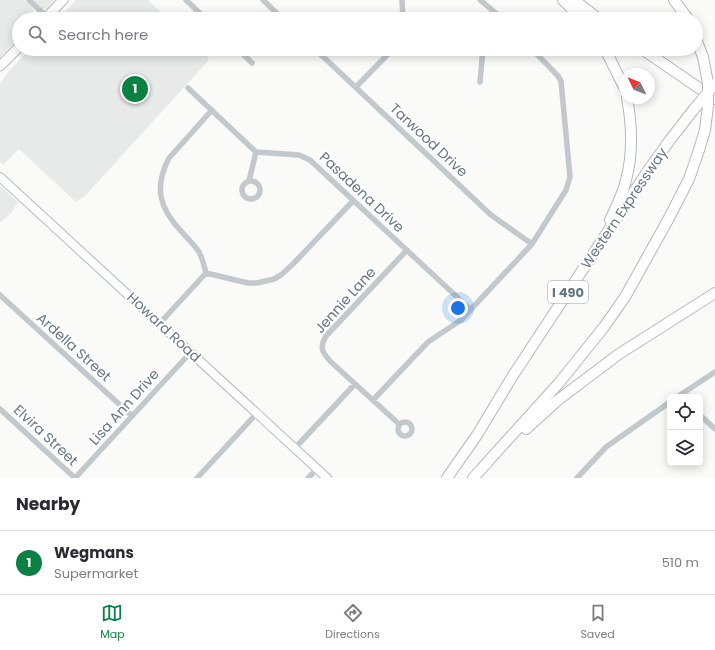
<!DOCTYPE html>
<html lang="en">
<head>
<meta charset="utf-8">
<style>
  :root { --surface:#fff; --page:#f2f2f3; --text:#2b2b33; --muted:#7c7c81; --line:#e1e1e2; --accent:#0b8043 }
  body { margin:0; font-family:Poppins,sans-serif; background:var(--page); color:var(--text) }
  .controls { position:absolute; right:12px; bottom:12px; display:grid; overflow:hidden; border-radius:6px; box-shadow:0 2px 10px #0003 }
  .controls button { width:36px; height:36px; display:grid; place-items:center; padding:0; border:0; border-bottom:1px solid var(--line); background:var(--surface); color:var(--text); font:20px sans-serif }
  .compass { position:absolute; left:619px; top:68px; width:36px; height:36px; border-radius:50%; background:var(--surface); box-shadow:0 2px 10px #0003; rotate:313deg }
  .you { position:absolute; left:458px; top:308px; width:14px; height:14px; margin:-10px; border:3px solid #fff; border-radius:50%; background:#1a73e8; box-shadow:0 0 0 6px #1a73e833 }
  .badge { display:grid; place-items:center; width:26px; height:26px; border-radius:50%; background:var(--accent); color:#fff; font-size:13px; font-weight:700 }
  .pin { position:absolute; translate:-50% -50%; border:2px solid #fff; box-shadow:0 1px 4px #0006 }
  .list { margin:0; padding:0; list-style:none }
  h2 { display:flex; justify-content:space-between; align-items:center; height:52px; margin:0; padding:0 16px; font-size:17px }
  h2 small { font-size:13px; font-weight:400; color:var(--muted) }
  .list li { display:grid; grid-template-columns:26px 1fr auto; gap:12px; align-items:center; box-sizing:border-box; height:64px; padding:0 16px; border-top:1px solid var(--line) }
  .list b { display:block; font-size:15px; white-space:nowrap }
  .list p { margin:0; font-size:13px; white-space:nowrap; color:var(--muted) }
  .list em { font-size:13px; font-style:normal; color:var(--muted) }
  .icon { flex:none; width:22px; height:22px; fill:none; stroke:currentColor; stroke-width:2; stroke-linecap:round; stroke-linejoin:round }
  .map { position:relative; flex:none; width:715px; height:478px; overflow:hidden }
  .search { position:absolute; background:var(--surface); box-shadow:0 2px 10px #0003; left:12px; right:12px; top:12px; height:44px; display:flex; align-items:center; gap:10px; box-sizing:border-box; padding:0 14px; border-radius:22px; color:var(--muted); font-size:15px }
  .sheet { height:116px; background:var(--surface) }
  nav { display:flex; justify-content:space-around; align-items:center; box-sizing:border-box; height:56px; border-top:1px solid var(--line); background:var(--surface); font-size:11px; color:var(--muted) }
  nav a { display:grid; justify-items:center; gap:2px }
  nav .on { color:var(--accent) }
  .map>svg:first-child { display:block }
</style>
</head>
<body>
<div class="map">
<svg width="715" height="478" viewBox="0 0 715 478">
  <rect width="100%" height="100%" fill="#fafaf8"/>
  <!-- built -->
  <path fill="#e8e9e9" d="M0,0H24L31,6L37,17L36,19H19V38L0,57Z
    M33,0H54L47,8L43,9Z
    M76,0H148L168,19H58Z
    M30,49H199L209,58L207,62L85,196L76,202L19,149L3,165L0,162V84L10,70Z
    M0,186L18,202L12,212L0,223Z"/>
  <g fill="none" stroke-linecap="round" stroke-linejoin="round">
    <!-- secondary casing -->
    <g stroke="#b3babf" stroke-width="10">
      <path id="secondary" d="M0,177L327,478"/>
    </g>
    <!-- primary casing -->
    <g stroke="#b5babe" stroke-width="11">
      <path id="primary" d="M45,19L63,0
        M0,66L19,47"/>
    </g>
    <!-- highway casing -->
    <g stroke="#b4b9bd" stroke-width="12">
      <path id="highway" d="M563,0L582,19
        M574,0L599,19
        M674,0L688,19
        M696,39L703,57
        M605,49L625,89
        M642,49L715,99
        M610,220C616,207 623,194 626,180C633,154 632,125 627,98
        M526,429L558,400L619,354L715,293
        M483,467L559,383L604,327L625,297L669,218L689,179L699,150L705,130
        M447,478L477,435L512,377L647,172L670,140L694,109
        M473,478L488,462"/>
    </g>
    <!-- street -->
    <path stroke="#c3c8cc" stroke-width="5.5" d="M29,0L47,17
      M186,0L206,19
      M263,0L283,19
      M402,0L403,19
      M480,0L503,19
      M238,49L252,63
      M315,49L491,215L532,244
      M480,82L483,49
      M356,87L393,49
      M188,88L256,152L299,155L310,160L471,310
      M242 190a9 9 0 1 1 18 0a9 9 0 1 1-18 0Z
      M249,181L256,152
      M206,273C204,266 203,259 199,252C194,244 187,238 181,231C159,208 154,187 169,158L212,110
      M0,295L131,415
      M160,323L206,273L248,283H257L274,279L281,275L293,264L353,201
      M677,397L715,372
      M373,400L428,342L461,320L532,244L566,190L570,177L561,81L558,76L532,49
      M0,409L75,478
      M700,415L715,429
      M398 429a7 7 0 1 1 14 0a7 7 0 1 1-14 0Z
      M399,424L331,362C322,352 319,348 326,336L407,250
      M295,448L355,384
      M75,478L191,352
      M197,478L257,413
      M308,478L317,469
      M577,478L606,447L670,402"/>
    <!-- secondary -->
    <use href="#secondary" stroke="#fff" stroke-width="8"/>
    <!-- primary -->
    <use href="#primary" stroke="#fff" stroke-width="9"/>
    <!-- highway -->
    <use href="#highway" stroke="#fff" stroke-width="10"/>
    <!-- highway-bridge casing -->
    <g stroke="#b4b9bd" stroke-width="12" stroke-linecap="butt">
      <path id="highway-bridge" d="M703,57L708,83V106L705,130
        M694,109L715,84"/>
    </g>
    <!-- highway-bridge -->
    <use href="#highway-bridge" stroke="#fff" stroke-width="10"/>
  </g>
  <g text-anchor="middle" stroke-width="4" stroke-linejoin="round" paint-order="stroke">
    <!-- shield labels -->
    <rect fill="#fff" stroke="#939fa8" stroke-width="1" x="548" y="281" width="40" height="22" rx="3"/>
    <g font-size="13" font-weight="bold" fill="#657683">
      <text x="568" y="297">I 490</text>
    </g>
    <!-- street labels -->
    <g font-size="14" fill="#657683" stroke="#fff">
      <text transform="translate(429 140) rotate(43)" y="5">Tarwood Drive</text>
      <text transform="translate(362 192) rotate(43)" y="5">Pasadena Drive</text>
      <text transform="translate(624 208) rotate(-56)" y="5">Western Expressway</text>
      <text transform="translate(345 300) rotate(-48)" y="5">Jennie Lane</text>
      <text transform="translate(164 327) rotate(43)" y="5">Howard Road</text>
      <text transform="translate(74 347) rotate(42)" y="5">Ardella Street</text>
      <text transform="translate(124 407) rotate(-48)" y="5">Lisa Ann Drive</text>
      <text transform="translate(46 435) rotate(43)" y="5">Elvira Street</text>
    </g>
  </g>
</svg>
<div class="controls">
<button><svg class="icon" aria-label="locate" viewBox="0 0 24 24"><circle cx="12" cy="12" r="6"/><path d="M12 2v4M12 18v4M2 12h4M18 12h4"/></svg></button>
<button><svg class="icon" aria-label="layers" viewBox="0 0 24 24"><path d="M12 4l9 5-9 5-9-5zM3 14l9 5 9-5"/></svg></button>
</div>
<svg class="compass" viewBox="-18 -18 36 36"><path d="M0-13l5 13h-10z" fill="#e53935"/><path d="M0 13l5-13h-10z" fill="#7c7c81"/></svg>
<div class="you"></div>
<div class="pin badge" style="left:135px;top:89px">1</div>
<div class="search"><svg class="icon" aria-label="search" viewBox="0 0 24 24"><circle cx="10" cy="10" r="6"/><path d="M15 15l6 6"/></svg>Search here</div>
</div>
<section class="sheet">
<h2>Nearby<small></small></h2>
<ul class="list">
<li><span class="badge">1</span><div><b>Wegmans</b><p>Supermarket</p></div><em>510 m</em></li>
</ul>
</section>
<nav>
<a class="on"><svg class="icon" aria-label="map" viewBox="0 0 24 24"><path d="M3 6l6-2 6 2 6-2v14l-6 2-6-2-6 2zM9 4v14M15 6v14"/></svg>Map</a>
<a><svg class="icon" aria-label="directions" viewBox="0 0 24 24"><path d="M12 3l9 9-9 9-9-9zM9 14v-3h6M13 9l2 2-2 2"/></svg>Directions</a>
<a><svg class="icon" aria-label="saved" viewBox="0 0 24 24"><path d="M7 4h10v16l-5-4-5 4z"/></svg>Saved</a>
</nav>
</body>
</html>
